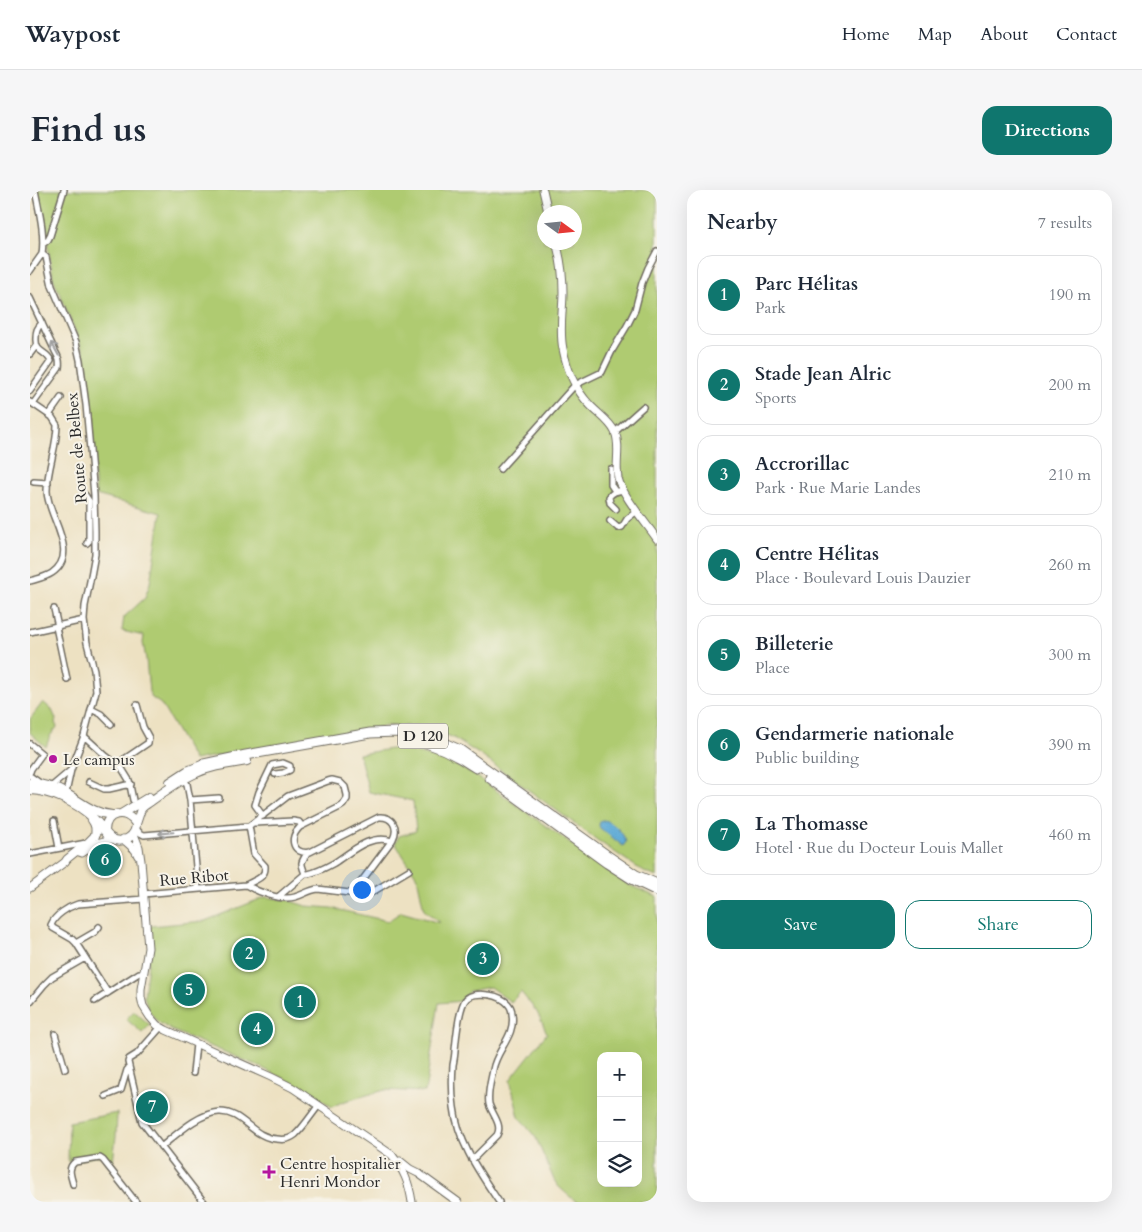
<!DOCTYPE html>
<html lang="en">
<head>
<meta charset="utf-8">
<style>
  :root { --surface:#fff; --page:#f6f6f7; --text:#1f2937; --muted:#747a83; --line:#e0e1e3; --accent:#0f766e }
  body { margin:0; font-family:Cardo,serif; background:var(--page); color:var(--text) }
  .controls { position:absolute; right:15px; bottom:15px; display:grid; overflow:hidden; border-radius:10px; box-shadow:0 5px 20px #0002 }
  .controls button { width:45px; height:45px; display:grid; place-items:center; padding:0; border:0; border-bottom:1px solid var(--line); background:var(--surface); color:var(--text); font:25px sans-serif }
  .compass { position:absolute; left:507px; top:15px; width:45px; height:45px; border-radius:50%; background:var(--surface); box-shadow:0 5px 20px #0002; rotate:105deg }
  .you { position:absolute; left:331px; top:699px; width:18px; height:18px; margin:-12px; border:4px solid #fff; border-radius:50%; background:#1a73e8; box-shadow:0 0 0 8px #1a73e833 }
  .badge { display:grid; place-items:center; width:32px; height:32px; border-radius:50%; background:var(--accent); color:#fff; font-size:16px; font-weight:700 }
  .pin { position:absolute; translate:-50% -50%; border:2px solid #fff; box-shadow:0 1px 5px #0006 }
  .list { margin:0; padding:0; list-style:none }
  h2 { display:flex; justify-content:space-between; align-items:center; height:65px; margin:0; padding:0 20px; font-size:21px }
  h2 small { font-size:16px; font-weight:400; color:var(--muted) }
  .list li { display:grid; grid-template-columns:32px 1fr auto; gap:15px; align-items:center; box-sizing:border-box; height:80px; margin:0 10px 10px; padding:0 10px; border:1px solid var(--line); border-radius:15px }
  .list b { display:block; font-size:19px; white-space:nowrap }
  .list p { margin:0; font-size:16px; white-space:nowrap; color:var(--muted) }
  .list em { font-size:16px; font-style:normal; color:var(--muted) }
  .actions { display:flex; gap:10px; padding:15px 20px }
  .actions a { flex:1; padding:11px 0; border:1px solid var(--accent); border-radius:15px; text-align:center; font-size:18px; color:var(--accent) }
  .actions .main { background:var(--accent); color:#fff }
  .icon { flex:none; width:28px; height:28px; fill:none; stroke:currentColor; stroke-width:2; stroke-linecap:round; stroke-linejoin:round }
  .map { position:relative; flex:none; width:627px; height:1012px; overflow:hidden; border-radius:15px }
  header { display:flex; align-items:center; gap:30px; box-sizing:border-box; height:70px; padding:0 25px; background:var(--surface); border-bottom:1px solid var(--line) }
  header strong { font-size:24px }
  nav { display:flex; gap:28px; margin-inline-start:auto; font-size:18px }
  .intro { display:flex; align-items:center; justify-content:space-between; box-sizing:border-box; height:120px; padding:0 30px }
  h1 { margin:0; font-size:35px }
  .button { padding:12px 22px; border-radius:15px; background:var(--accent); color:#fff; font-size:18px; font-weight:700 }
  main { display:flex; gap:30px; padding:0 30px }
  aside { flex:1; background:var(--surface); border-radius:15px; box-shadow:0 5px 20px #0002 }
  .map>svg:first-child { display:block }
</style>
</head>
<body>
<header>
<strong>Waypost</strong>
<nav><a>Home</a><a>Map</a><a>About</a><a>Contact</a></nav>
</header>
<div class="intro"><h1>Find us</h1><a class="button">Directions</a></div>
<main>
<div class="map">
<svg width="627" height="1012" viewBox="0 0 627 1012">
  <rect width="100%" height="100%" fill="#f7f3e8"/>
  <filter id="ink" filterUnits="userSpaceOnUse"><feTurbulence type="fractalNoise" baseFrequency=".02" numOctaves="2"/><feDisplacementMap in="SourceGraphic" scale="10" xChannelSelector="R" yChannelSelector="G"/><feConvolveMatrix kernelMatrix="1 2 1 2 8 2 1 2 1" color-interpolation-filters="sRGB"/></filter>
  <filter id="wash" filterUnits="userSpaceOnUse"><feTurbulence type="fractalNoise" baseFrequency=".0096" numOctaves="4" result="noise"/><feDisplacementMap in="SourceGraphic" scale="20" xChannelSelector="R" yChannelSelector="G"/><feGaussianBlur stdDeviation="1.12" result="paint"/><feColorMatrix in="noise" values="0 0 0 0 0 0 0 0 0 0 0 0 0 0 0 0 0 1.4 0 .05"/><feComposite in="paint" operator="in"/></filter>
  <g filter="url(#wash)">
    <rect width="100%" height="100%" fill="#ede1c2"/>
    <!-- green -->
    <path fill="#afcb71" stroke="#6d7b4e" fill-rule="evenodd" d="M7,0H627V687L614,682L570,652L449,564L422,547L389,536H355L164,570L131,514L122,508L119,502L116,469L113,453L114,446L92,441L94,427L115,408L120,393L131,323L66,305L59,206L53,160L23,88L12,18ZM514,22H544V52H514Z
      M13,512L22,520L26,529L25,533L27,537L20,546L16,557L0,543V529Z
      M367,558L414,570L443,584L599,695L627,707V1012H547L538,1005L528,996L524,990L506,948L489,927L480,890L517,843L507,822L491,802L481,812L460,797L439,801L432,811L409,813L395,902L355,900L312,912L302,917L278,900L226,875L141,840L127,831L119,821L114,806L121,750L120,736L175,731L235,707L257,710L276,716L301,718L358,731L371,722L410,733L394,720L387,687L365,653L369,646L386,641L383,611L339,602L329,564ZM571,866H608V993H571Z
      M104,821L120,835L112,843L96,829Z
      M87,923L86,946L83,972L78,971L73,965L38,972L39,932Z"/>
    <!-- water -->
    <path fill="#5ca9d5" stroke="#446a80" d="M574,630C584,633 593,642 596,652L593,656L570,638L569,635L570,632Z"/>
  </g>
  <g filter="url(#ink)">
    <g fill="none" stroke-linecap="round" stroke-linejoin="round">
      <!-- street casing -->
      <g stroke="#6f6b60" stroke-width="8">
        <path id="street" d="M5,0C9,21 15,43 12,64L16,67L22,96L46,152L50,170L56,215L64,305L65,341V364L61,386L55,416L54,430L57,453L64,480L66,501L54,546L41,580L36,603
          M13,54L18,50L20,46L34,0
          M0,81L12,64
          M0,108L25,161C29,168 30,171 29,178L3,214
          M0,164L6,156
          M0,201L21,171C16,160 5,164 6,148C6,141 7,138 12,133
          M0,212L22,227L27,235C27,257 17,279 17,301C17,326 51,363 22,383C16,387 7,389 0,391
          M19,225L31,208
          M585,242L613,217
          M470,279L545,195L572,182L582,161L597,136L605,120L612,93L618,78L627,61
          M581,279V295L585,301
          M4,292L18,293
          M55,305L59,311V351L57,353
          M586,319L580,313L579,307C582,302 587,301 593,300
          M580,331L588,338L592,337L597,329L607,321
          M24,419L28,437
          M26,437L37,489
          M0,442L54,430
          M61,519L71,524L81,534
          M54,546L76,566L91,577L99,590L103,610
          M0,554L12,564L1,579L0,582
          M87,574L118,553L119,548L113,537L107,515
          M0,586L10,593
          M153,589L157,594L160,610L168,699
          M59,592L74,599H79L101,594
          M21,597L41,580
          M160,610L189,608
          M233,626L225,615L229,602L242,575L253,573L260,576V580L253,583L245,584
          M24,631L29,658
          M225,633L263,631L269,632L272,636
          M106,639L110,643L114,645L219,636L258,606L298,591L302,590L310,592L315,597L317,605V609L313,615L310,617L270,637C258,648 263,665 280,662L349,627C362,626 369,637 363,649L322,704
          M0,664L56,653
          M275,684H278C287,682 295,678 304,673C320,663 340,643 362,651
          M216,695C228,702 251,711 265,707C273,705 279,700 288,699L335,705L339,704L379,680
          M113,704L216,695C225,690 236,688 235,676L224,664L219,636
          M248,707L275,684C271,672 270,675 277,663
          M46,753L65,742L69,737
          M78,803L46,753L42,749L23,738L21,735C25,725 38,717 48,714L114,709
          M65,811L106,785L109,783L114,784
          M0,812L14,795L22,787L55,768
          M131,837L107,864L99,869L98,872L112,932L174,1012
          M25,844L35,879
          M163,883L166,854
          M76,906L91,900L97,880L99,878
          M131,957C146,945 169,923 189,922C213,921 222,948 247,949C253,950 260,949 265,945C273,938 282,924 289,915
          M442,970L467,945C473,935 462,924 459,914C457,903 461,891 463,880C466,860 486,846 482,824C482,819 479,814 475,811C466,804 440,800 434,812C429,822 426,849 425,860C425,865 424,870 423,875C422,889 422,904 424,917C428,953 450,983 469,1012
          M43,994C41,986 37,978 45,972L70,968L73,970L106,1012"/>
      </g>
      <!-- secondary casing -->
      <g stroke="#6f6b60" stroke-width="9">
        <path id="secondary" d="M513,0L518,22
          M526,52C531,69 533,85 533,102C533,120 529,141 533,159C537,179 545,199 559,214C567,223 580,231 585,242C591,256 585,273 588,288C592,305 616,333 627,349
          M104,644L109,657L111,671L118,758L111,799V807L113,816L120,827L127,835L136,840L241,887L263,898L362,965C374,981 379,992 382,1012
          M93,649L105,660L108,666
          M49,662L52,663L67,653L82,649
          M0,698L35,672L37,669L58,652L67,643
          M370,971L380,979L388,983L428,1012"/>
      </g>
      <!-- primary casing -->
      <g stroke="#6f6b60" stroke-width="10">
        <path id="primary" d="M140,592L157,581L174,574
          M0,593C12,594 24,597 35,603C52,612 62,623 82,625
          M0,600C22,601 47,613 63,628C70,633 75,644 81,648C92,655 106,647 106,634C96,618 75,622 75,641
          M91,624L119,607
          M62,630C66,635 66,639 65,646
          M106,634L111,619L114,616C130,605 146,592 164,584C181,576 199,574 217,571"/>
      </g>
      <!-- highway casing -->
      <g stroke="#6f6b60" stroke-width="11">
        <path id="highway" d="M385,550C407,555 427,565 446,578
          M174,574L216,565L340,543L366,542L389,545L402,548L430,560L578,666L606,685L627,694
          M460,588L577,673L602,689L627,701"/>
      </g>
      <!-- street -->
      <use href="#street" stroke="#fff" stroke-width="5"/>
      <!-- secondary -->
      <use href="#secondary" stroke="#fff" stroke-width="7"/>
      <!-- primary -->
      <use href="#primary" stroke="#fff" stroke-width="8"/>
      <!-- highway -->
      <use href="#highway" stroke="#fff" stroke-width="9"/>
    </g>
    <!-- one-way arrows -->
    <defs><path id="oneway-shaft" d="M-6 0H5M1.5-3L5.5 0L1.5 3" fill="none" stroke-width="1.6" stroke-linecap="round" stroke-linejoin="round" transform="scale(1.25)"/></defs>
    <g stroke="#a0a0a0">
      <use href="#oneway-shaft" transform="translate(25 159) rotate(-119)"/>
      <use href="#oneway-shaft" transform="translate(136 643) rotate(175)"/>
    </g>
  </g>
  <!-- markers -->
  <g fill="#b5179e" stroke="#f7f3e8" stroke-width="2">
    <circle cx="23" cy="569" r="5"/>
    <path d="M236.5 974.5h5v5h5v5h-5v5h-5v-5h-5v-5h5z"/>
  </g>
  <g text-anchor="middle" stroke-width="4" stroke-linejoin="round" paint-order="stroke">
    <!-- shield labels -->
    <rect fill="#f7f3e8" stroke="#686764" stroke-width="1" x="368" y="533.5" width="50" height="25" rx="4"/>
    <g font-size="15" font-weight="bold" fill="#2b2b2b">
      <text x="393" y="551">D 120</text>
    </g>
    <!-- street labels -->
    <g font-size="16" fill="#2b2b2b" stroke="#f7f3e8">
      <text transform="translate(46 258) rotate(-95)" y="6">Route de Belbex</text>
      <text transform="translate(164 687) rotate(-5)" y="6">Rue Ribot</text>
    </g>
    <!-- poi labels -->
    <g font-size="16" fill="#2b2b2b" stroke="#f7f3e8" text-anchor="start">
      <text x="33" y="575">Le campus</text>
      <text x="250" y="979">Centre hospitalier<tspan x="250" dy="18">Henri Mondor</tspan></text>
    </g>
  </g>
</svg>
<div class="controls">
<button>+</button>
<button>−</button>
<button><svg class="icon" aria-label="layers" viewBox="0 0 24 24"><path d="M12 4l9 5-9 5-9-5zM3 14l9 5 9-5"/></svg></button>
</div>
<svg class="compass" viewBox="-18 -18 36 36"><path d="M0-13l5 13h-10z" fill="#e53935"/><path d="M0 13l5-13h-10z" fill="#747a83"/></svg>
<div class="you"></div>
<div class="pin badge" style="left:270px;top:812px">1</div>
<div class="pin badge" style="left:219px;top:764px">2</div>
<div class="pin badge" style="left:453px;top:769px">3</div>
<div class="pin badge" style="left:227px;top:839px">4</div>
<div class="pin badge" style="left:159px;top:800px">5</div>
<div class="pin badge" style="left:75px;top:670px">6</div>
<div class="pin badge" style="left:122px;top:917px">7</div>
</div>
<aside>
<h2>Nearby<small>7 results</small></h2>
<ul class="list">
<li><span class="badge">1</span><div><b>Parc Hélitas</b><p>Park</p></div><em>190 m</em></li>
<li><span class="badge">2</span><div><b>Stade Jean Alric</b><p>Sports</p></div><em>200 m</em></li>
<li><span class="badge">3</span><div><b>Accrorillac</b><p>Park · Rue Marie Landes</p></div><em>210 m</em></li>
<li><span class="badge">4</span><div><b>Centre Hélitas</b><p>Place · Boulevard Louis Dauzier</p></div><em>260 m</em></li>
<li><span class="badge">5</span><div><b>Billeterie</b><p>Place</p></div><em>300 m</em></li>
<li><span class="badge">6</span><div><b>Gendarmerie nationale</b><p>Public building</p></div><em>390 m</em></li>
<li><span class="badge">7</span><div><b>La Thomasse</b><p>Hotel · Rue du Docteur Louis Mallet</p></div><em>460 m</em></li>
</ul>
<div class="actions"><a class="main">Save</a><a>Share</a></div>
</aside>
</main>
</body>
</html>
